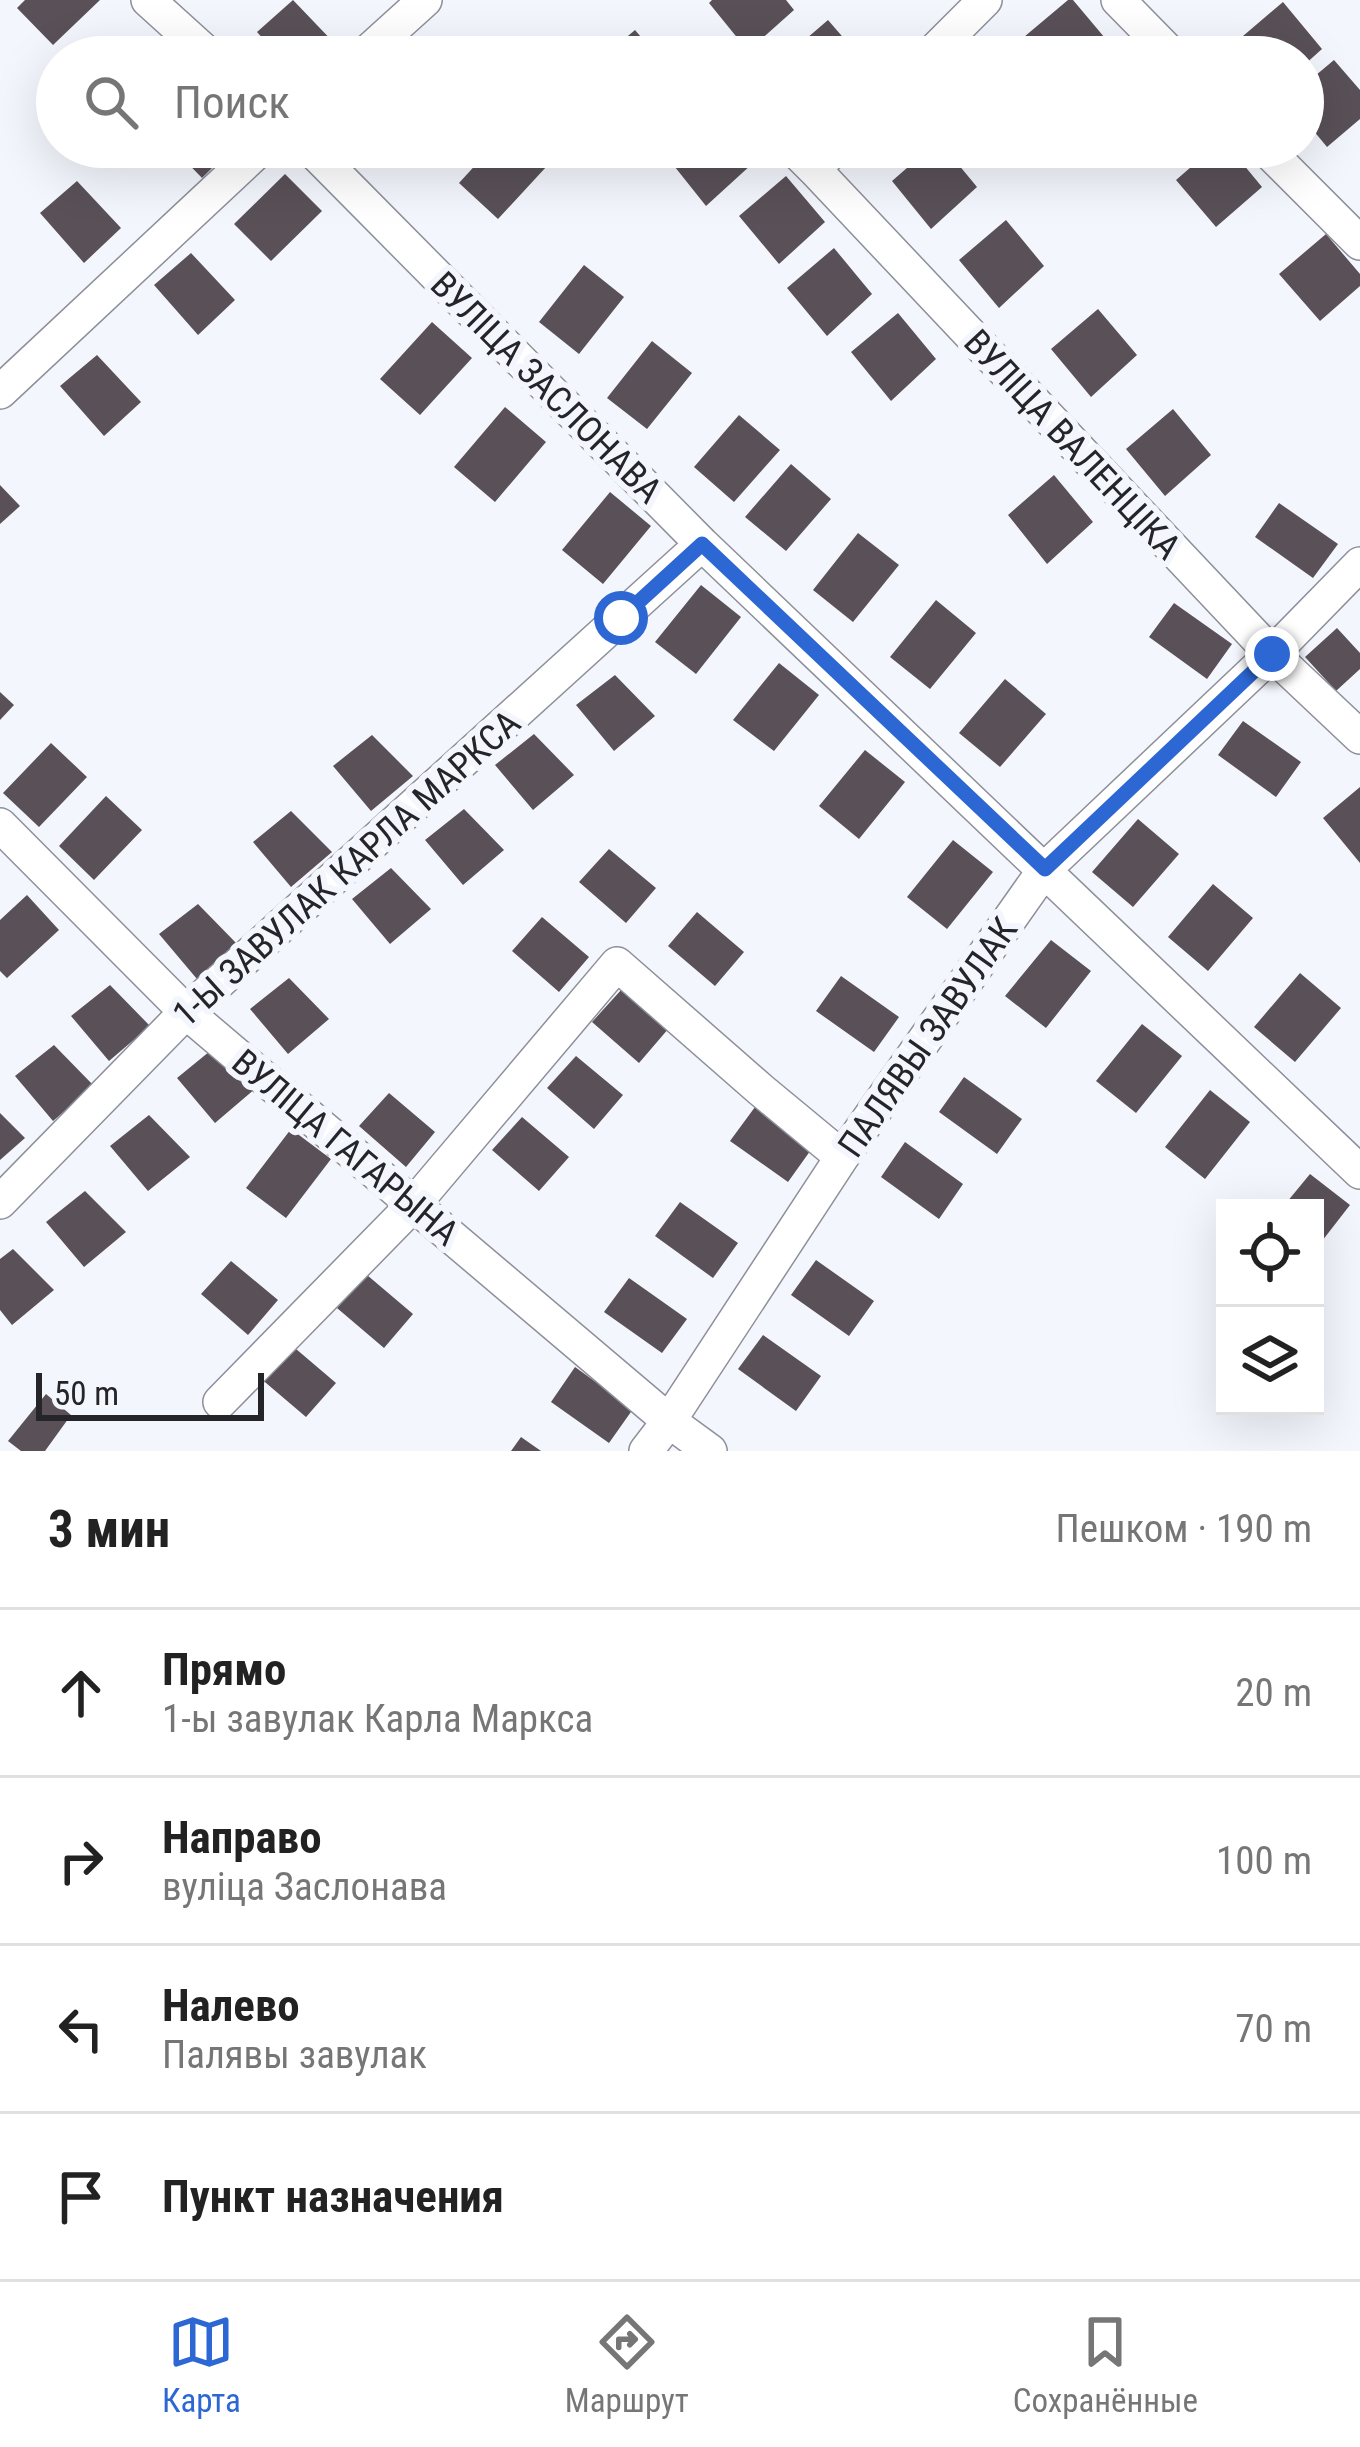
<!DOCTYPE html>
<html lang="ru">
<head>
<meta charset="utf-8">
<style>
  :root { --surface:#fff; --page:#f6f6f6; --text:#222; --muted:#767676; --line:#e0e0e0; --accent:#2c67d4 }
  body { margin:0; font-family:"Roboto Condensed",sans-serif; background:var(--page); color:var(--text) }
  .controls { position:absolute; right:36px; bottom:36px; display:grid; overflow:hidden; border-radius:0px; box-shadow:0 12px 48px #0002 }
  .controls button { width:108px; height:108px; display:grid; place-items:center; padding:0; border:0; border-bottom:3px solid var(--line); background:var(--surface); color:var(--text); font:60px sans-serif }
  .scale { position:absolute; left:36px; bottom:30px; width:228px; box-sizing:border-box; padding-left:12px; border:6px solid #242429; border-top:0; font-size:33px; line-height:42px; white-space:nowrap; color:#242429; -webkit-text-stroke:9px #f4f6fd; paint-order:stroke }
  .stop { position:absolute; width:36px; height:36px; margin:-27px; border:9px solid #2c67d4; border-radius:50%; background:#fff }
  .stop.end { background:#2c67d4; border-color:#fff; box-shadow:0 3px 12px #0008 }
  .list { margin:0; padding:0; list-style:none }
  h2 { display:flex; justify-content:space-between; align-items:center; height:156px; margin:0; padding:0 48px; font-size:51px }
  h2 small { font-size:39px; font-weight:400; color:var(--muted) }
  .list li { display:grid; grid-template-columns:78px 1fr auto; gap:36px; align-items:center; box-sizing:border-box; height:168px; padding:0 48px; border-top:3px solid var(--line) }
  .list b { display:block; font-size:45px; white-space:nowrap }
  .list p { margin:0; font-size:39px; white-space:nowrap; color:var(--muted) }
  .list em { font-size:39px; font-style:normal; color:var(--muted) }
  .icon { flex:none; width:66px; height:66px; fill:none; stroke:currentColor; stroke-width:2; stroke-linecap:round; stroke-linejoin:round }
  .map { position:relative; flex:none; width:1360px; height:1451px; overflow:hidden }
  .search { position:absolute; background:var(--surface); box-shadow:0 12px 48px #0002; left:36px; right:36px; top:36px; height:132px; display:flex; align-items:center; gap:30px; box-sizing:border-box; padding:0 42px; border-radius:66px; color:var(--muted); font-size:45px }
  .sheet { height:828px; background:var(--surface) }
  nav { display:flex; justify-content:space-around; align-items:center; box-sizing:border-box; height:168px; border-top:3px solid var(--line); background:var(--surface); font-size:33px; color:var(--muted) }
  nav a { display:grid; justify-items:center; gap:6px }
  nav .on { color:var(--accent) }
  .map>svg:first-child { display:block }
</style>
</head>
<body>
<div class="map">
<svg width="1360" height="1451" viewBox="0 0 1360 1451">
  <rect width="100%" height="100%" fill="#f4f6fd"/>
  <!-- building -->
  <path fill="#595058" d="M25,0H100L53,45L17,8Z
    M293,0L338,47L328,57H279L257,32Z
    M712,0H786L794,10L748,51L709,3Z
    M1068,0H1073L1110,44L1096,57H1040L1024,37Z
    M1283,2L1322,49L1303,66V57H1248L1236,42Z
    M828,20L860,57H785Z
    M635,30L658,57H603Z
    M1334,60L1360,90V119L1327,147L1303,118V86Z
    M172,147H233L202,178Z
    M492,147H526L547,166L498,219L459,183Z
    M679,147H738L752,164L706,206L667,157Z
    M931,147H944L977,187L931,229L892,181Z
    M1214,147H1229L1262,187L1216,227L1176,180Z
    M285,174L322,211L271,261L234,224Z
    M786,176L825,222L779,264L739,216Z
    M77,181L121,228L84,263L40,213Z
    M1006,220L1044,266L999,308L959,260Z
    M1326,234L1360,274V286L1320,321L1279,274Z
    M834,248L872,294L827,336L787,288Z
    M191,253L235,300L198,335L154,285Z
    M584,265L624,297L579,354L539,322Z
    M1098,309L1137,355L1091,397L1051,349Z
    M898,313L936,359L891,401L851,352Z
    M432,322L472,358L420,415L380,379Z
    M652,341L692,373L647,429L607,398Z
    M97,355L141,402L104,436L60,386Z
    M505,407L546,442L495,502L454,467Z
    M1173,409L1211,455L1165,496L1126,449Z
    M739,415L780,450L734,502L694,467Z
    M791,464L831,499L786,551L745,517Z
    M1054,475L1093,522L1047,564L1008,515Z
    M0,485L20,506L0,524Z
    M610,492L651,526L603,584L562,550Z
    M1279,503L1338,544L1313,578L1255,537Z
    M858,533L899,565L853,622L813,590Z
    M701,585L741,617L696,674L655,642Z
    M936,600L976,633L930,689L890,657Z
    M1174,603L1232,644L1207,679L1149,637Z
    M1337,628L1360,653V669L1336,691L1305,657Z
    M779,663L819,695L774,751L733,720Z
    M615,675L655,716L614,751L576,705Z
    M1005,679L1046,714L1000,767L959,733Z
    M0,692L14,705L0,720Z
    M1243,721L1301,762L1276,797L1218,755Z
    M534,734L574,775L533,810L495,765Z
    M372,735L413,776L371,811L333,766Z
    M51,743L87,777L39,827L3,793Z
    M865,750L905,782L859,839L819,806Z
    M1360,787V863L1323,818Z
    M106,796L142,830L94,880L59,846Z
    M464,809L504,850L463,885L425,840Z
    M291,811L332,852L291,887L253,842Z
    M1138,819L1179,854L1133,907L1092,872Z
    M953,840L993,872L947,929L907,897Z
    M609,849L656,888L626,923L579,882Z
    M391,868L431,909L390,944L352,899Z
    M1213,884L1253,918L1208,971L1168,937Z
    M27,895L59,930L7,978L0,971V920Z
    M198,904L238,945L197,979L159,934Z
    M697,912L744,952L715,986L668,946Z
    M542,917L589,957L559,992L512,951Z
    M1051,940L1091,971L1046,1028L1005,996Z
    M1300,973L1341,1008L1295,1062L1254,1027Z
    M841,976L899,1017L874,1052L816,1011Z
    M289,978L329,1019L288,1054L250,1009Z
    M110,985L150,1026L109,1061L71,1016Z
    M622,989L669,1028L639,1063L592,1022Z
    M1142,1024L1182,1056L1136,1113L1096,1081Z
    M54,1045L94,1086L53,1121L15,1076Z
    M215,1047L256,1088L215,1123L177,1078Z
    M576,1056L623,1095L594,1129L547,1088Z
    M964,1077L1022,1119L997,1154L939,1112Z
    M1210,1090L1250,1122L1205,1179L1165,1147Z
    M389,1093L435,1132L406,1167L359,1126Z
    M755,1107L813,1147L788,1182L730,1141Z
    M0,1113L25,1138L0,1160Z
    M149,1115L190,1157L148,1191L110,1146Z
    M522,1117L569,1157L539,1191L492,1150Z
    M291,1129L331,1159L286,1218L246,1188Z
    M905,1142L963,1184L939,1219L881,1177Z
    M1310,1174L1350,1205L1315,1250V1208H1282Z
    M85,1191L126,1232L84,1267L46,1222Z
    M680,1202L738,1243L713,1278L655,1236Z
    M13,1249L54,1290L12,1325L0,1310V1259Z
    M816,1260L874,1301L849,1336L791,1295Z
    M231,1261L278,1300L248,1335L201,1294Z
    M367,1275L413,1314L384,1348L337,1308Z
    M629,1278L687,1319L662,1353L604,1312Z
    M763,1335L821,1376L796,1411L738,1369Z
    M289,1343L336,1383L306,1417L259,1377Z
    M575,1367L633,1409L609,1443L551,1402Z
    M46,1394L71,1415L45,1451H21L8,1441Z
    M521,1437L541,1451H511Z"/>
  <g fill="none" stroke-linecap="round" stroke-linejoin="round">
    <!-- street casing -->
    <g stroke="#8d8f9a" stroke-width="36">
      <path id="street" d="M148,0L211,57
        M1118,0L1174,57
        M362,57L425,0
        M928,57L985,0
        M309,147L702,544L1360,1172
        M792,147L814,169
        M836,147L814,169L1272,654L1360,737
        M1264,147L1360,243
        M0,392L262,147
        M0,825L186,1012L669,1421L710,1451
        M0,1202L186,1012L702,544
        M220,1402L414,1204L617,964L761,1090L842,1157
        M646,1451L669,1421L842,1157L1045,869L1272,654L1360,564"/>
    </g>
    <!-- street -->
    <use href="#street" stroke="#fff" stroke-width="33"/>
  </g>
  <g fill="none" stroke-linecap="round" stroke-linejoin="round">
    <!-- route -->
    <path stroke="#2c67d4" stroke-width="15" d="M621,618L702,544L1045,869L1272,654"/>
  </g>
  <g text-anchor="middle" stroke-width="12" stroke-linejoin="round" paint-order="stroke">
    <!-- street labels -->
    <g font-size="36" fill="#242429" stroke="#f4f6fd">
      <text transform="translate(547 387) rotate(45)" y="13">ВУЛІЦА ЗАСЛОНАВА</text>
      <text transform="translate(1073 444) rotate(47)" y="13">ВУЛІЦА ВАЛЕНЦІКА</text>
      <text transform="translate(346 868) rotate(-42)" y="13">1-Ы ЗАВУЛАК КАРЛА МАРКСА</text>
      <text transform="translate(927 1037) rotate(-55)" y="13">ПАЛЯВЫ ЗАВУЛАК</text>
      <text transform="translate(346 1147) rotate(40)" y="13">ВУЛІЦА ГАГАРЫНА</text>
    </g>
  </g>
</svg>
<div class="controls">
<button><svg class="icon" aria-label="locate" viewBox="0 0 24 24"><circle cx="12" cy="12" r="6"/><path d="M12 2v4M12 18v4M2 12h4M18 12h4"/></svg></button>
<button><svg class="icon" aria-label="layers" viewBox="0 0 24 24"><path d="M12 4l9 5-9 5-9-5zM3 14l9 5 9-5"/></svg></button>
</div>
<div class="scale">50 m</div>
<div class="stop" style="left:621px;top:618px"></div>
<div class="stop end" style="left:1272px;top:654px"></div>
<div class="search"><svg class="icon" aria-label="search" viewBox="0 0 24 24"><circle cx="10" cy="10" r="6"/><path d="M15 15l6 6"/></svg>Поиск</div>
</div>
<section class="sheet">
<h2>3 мин<small>Пешком · 190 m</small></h2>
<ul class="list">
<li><svg class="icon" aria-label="ahead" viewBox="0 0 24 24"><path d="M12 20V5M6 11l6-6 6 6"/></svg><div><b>Прямо</b><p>1-ы завулак Карла Маркса</p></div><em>20 m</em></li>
<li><svg class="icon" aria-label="right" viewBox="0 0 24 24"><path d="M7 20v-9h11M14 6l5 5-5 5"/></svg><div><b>Направо</b><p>вуліца Заслонава</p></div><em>100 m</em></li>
<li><svg class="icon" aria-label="left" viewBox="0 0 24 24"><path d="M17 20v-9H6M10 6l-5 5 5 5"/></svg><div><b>Налево</b><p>Палявы завулак</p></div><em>70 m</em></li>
<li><svg class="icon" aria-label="arrive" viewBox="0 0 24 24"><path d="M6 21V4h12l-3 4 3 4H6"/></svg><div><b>Пункт назначения</b></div></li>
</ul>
</section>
<nav>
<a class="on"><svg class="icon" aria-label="map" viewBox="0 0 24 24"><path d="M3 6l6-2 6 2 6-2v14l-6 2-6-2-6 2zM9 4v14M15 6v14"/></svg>Карта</a>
<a><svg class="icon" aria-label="directions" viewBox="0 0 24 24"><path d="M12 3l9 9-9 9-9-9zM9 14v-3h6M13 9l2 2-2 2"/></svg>Маршрут</a>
<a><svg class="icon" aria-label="saved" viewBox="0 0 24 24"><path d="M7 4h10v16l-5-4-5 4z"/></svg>Сохранённые</a>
</nav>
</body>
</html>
